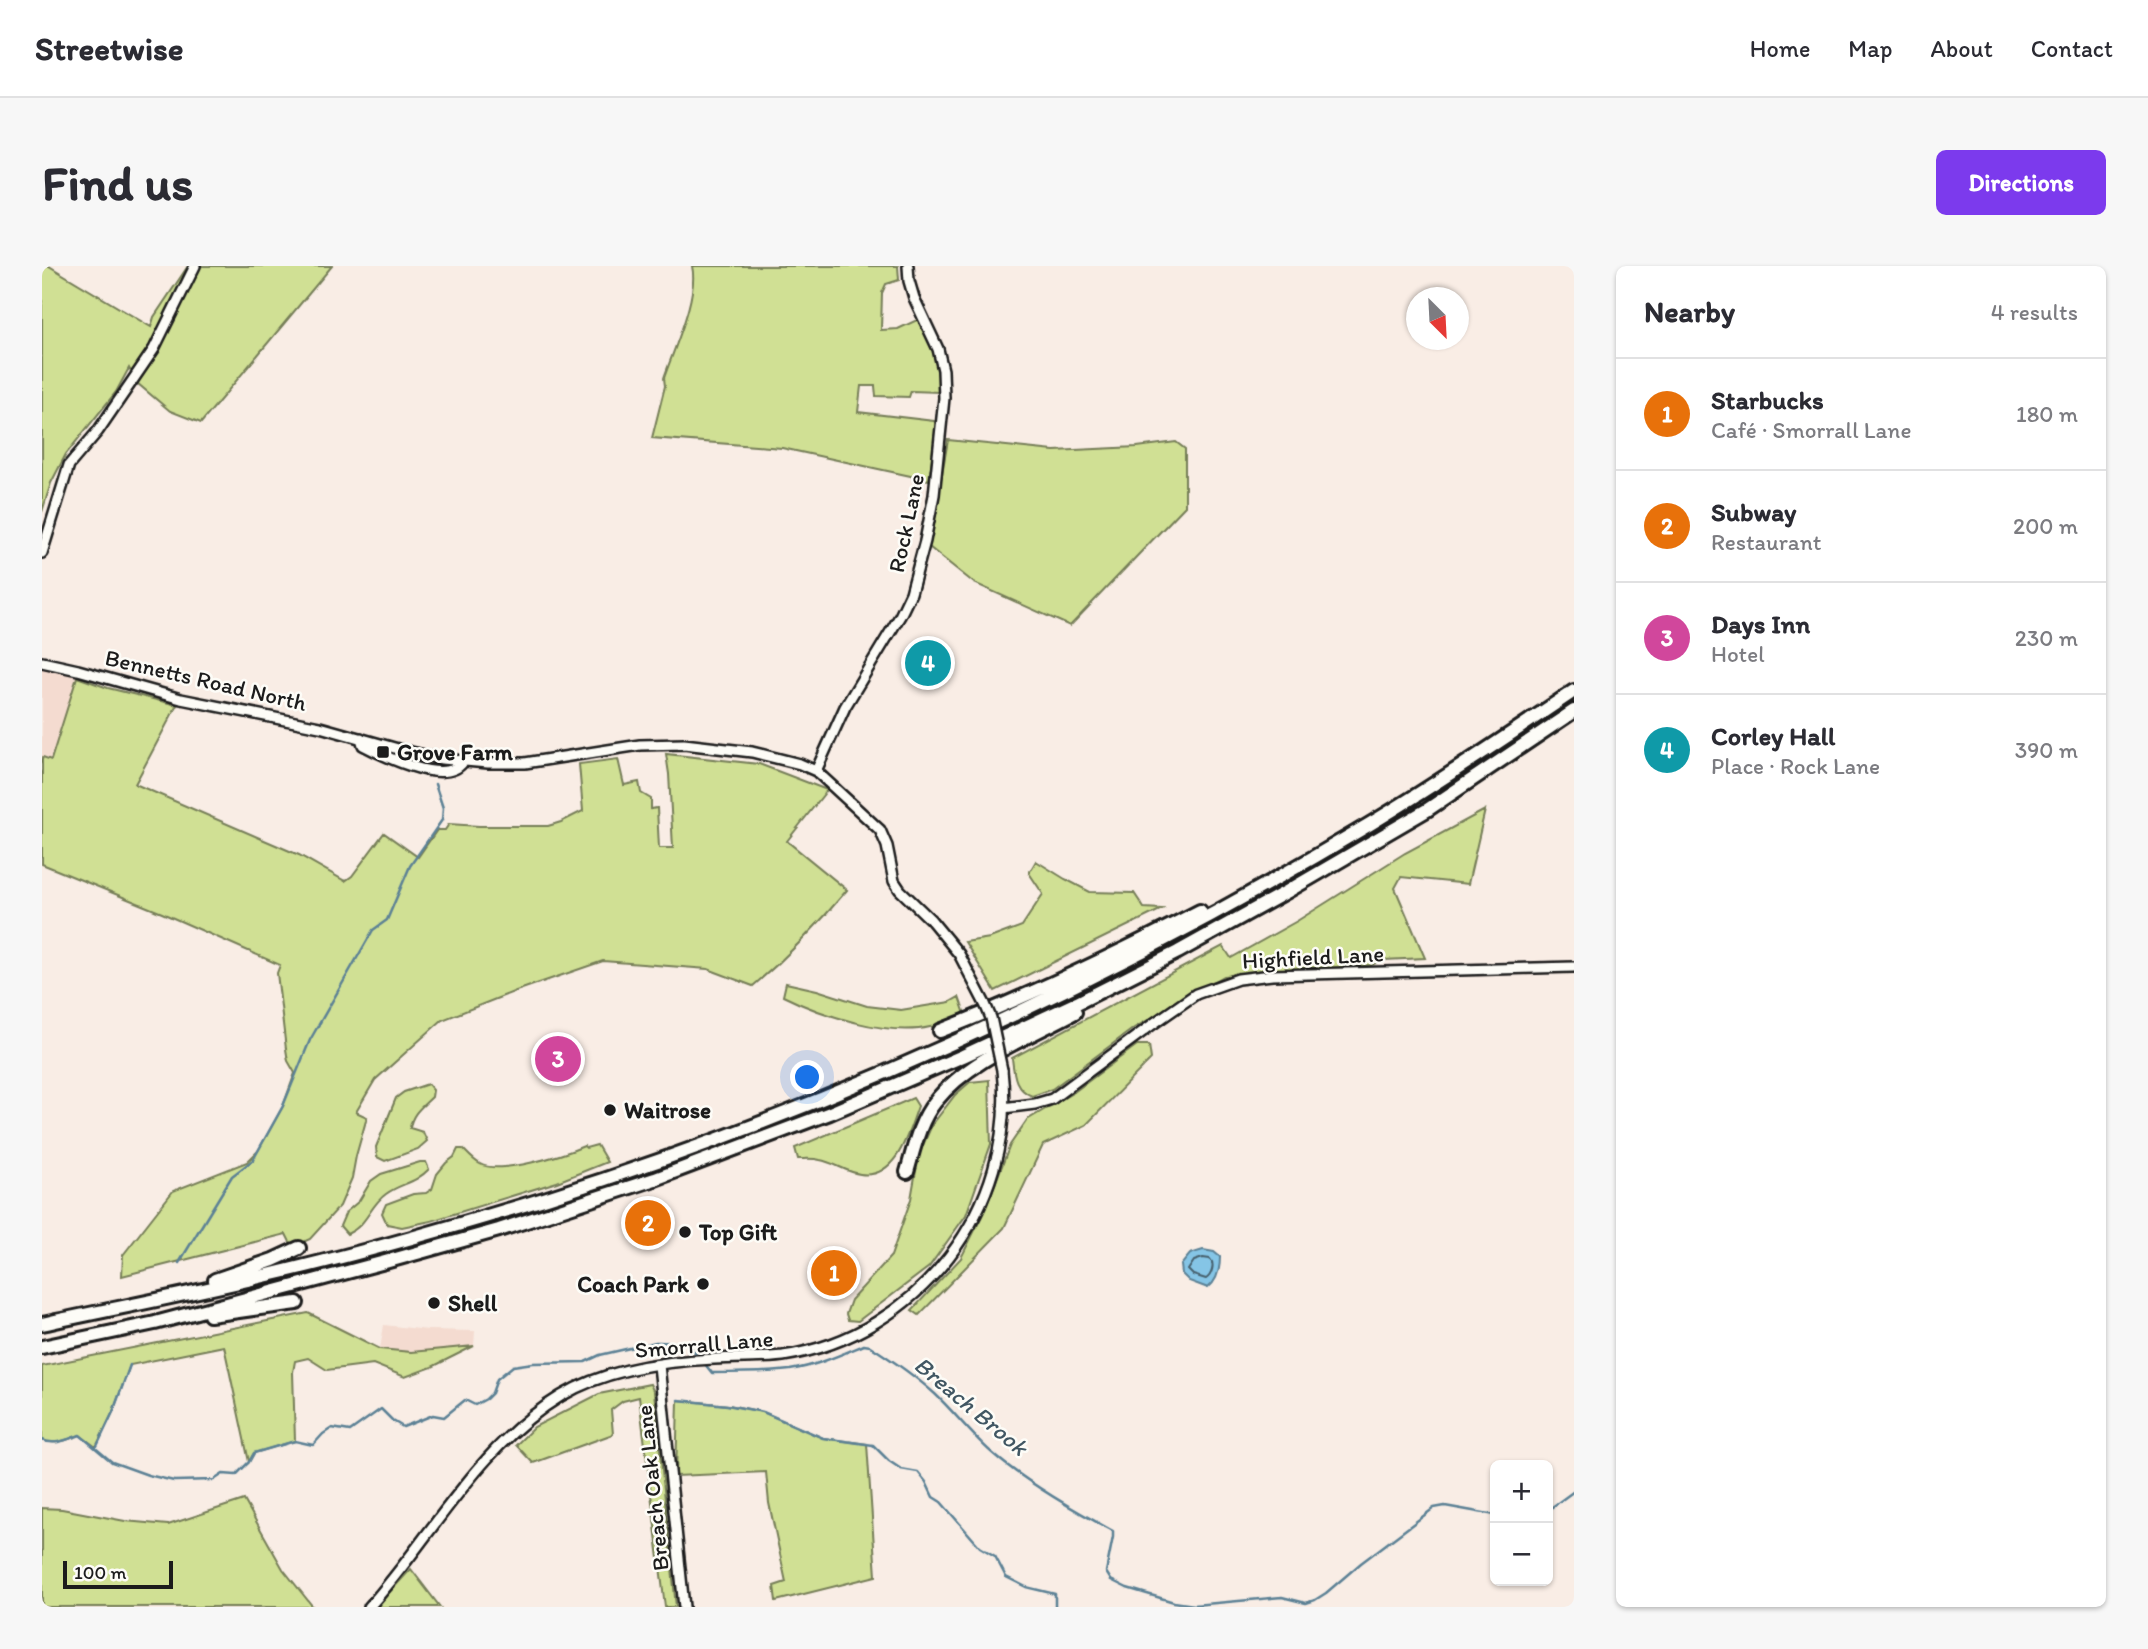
<!DOCTYPE html>
<html lang="en">
<head>
<meta charset="utf-8">
<style>
  :root { --surface:#fff; --page:#f7f7f7; --text:#2b2b33; --muted:#7c7c81; --line:#e1e1e2; --accent:#7c3aed }
  body { margin:0; font-family:Itim,sans-serif; background:var(--page); color:var(--text) }
  .controls { position:absolute; right:21px; bottom:21px; display:grid; overflow:hidden; border-radius:10px; box-shadow:0 2px 5px #0004 }
  .controls button { width:63px; height:63px; display:grid; place-items:center; padding:0; border:0; border-bottom:2px solid var(--line); background:var(--surface); color:var(--text); font:35px sans-serif }
  .compass { position:absolute; left:1364px; top:21px; width:63px; height:63px; border-radius:50%; background:var(--surface); box-shadow:0 2px 5px #0004; rotate:156deg }
  .scale { position:absolute; left:21px; bottom:18px; width:110px; box-sizing:border-box; padding-left:7px; border:4px solid #1c1c1c; border-top:0; font-size:19px; line-height:24px; white-space:nowrap; color:#1c1c1c; -webkit-text-stroke:5px #fdfcf7; paint-order:stroke }
  .you { position:absolute; left:766px; top:812px; width:24px; height:24px; margin:-18px; border:5px solid #fff; border-radius:50%; background:#1a73e8; box-shadow:0 0 0 10px #1a73e833 }
  .badge { display:grid; place-items:center; width:46px; height:46px; border-radius:50%; background:var(--accent); color:#fff; font-size:23px; font-weight:700 }
  .pin { position:absolute; translate:-50% -50%; border:4px solid #fff; box-shadow:0 2px 7px #0006 }
  .list { margin:0; padding:0; list-style:none }
  h2 { display:flex; justify-content:space-between; align-items:center; height:91px; margin:0; padding:0 28px; font-size:30px }
  h2 small { font-size:23px; font-weight:400; color:var(--muted) }
  .list li { display:grid; grid-template-columns:46px 1fr auto; gap:21px; align-items:center; box-sizing:border-box; height:112px; padding:0 28px; border-top:2px solid var(--line) }
  .list b { display:block; font-size:26px; white-space:nowrap }
  .list p { margin:0; font-size:23px; white-space:nowrap; color:var(--muted) }
  .list em { font-size:23px; font-style:normal; color:var(--muted) }
  .map { position:relative; flex:none; width:1532px; height:1341px; overflow:hidden; border-radius:10px }
  header { display:flex; align-items:center; gap:42px; box-sizing:border-box; height:98px; padding:0 35px; background:var(--surface); border-bottom:2px solid var(--line) }
  header strong { font-size:33px }
  nav { display:flex; gap:38px; margin-inline-start:auto; font-size:24px }
  .intro { display:flex; align-items:center; justify-content:space-between; box-sizing:border-box; height:168px; padding:0 42px }
  h1 { margin:0; font-size:49px }
  .button { padding:18px 32px; border-radius:10px; background:var(--accent); color:#fff; font-size:24px; font-weight:700 }
  main { display:flex; gap:42px; padding:0 42px }
  aside { flex:1; background:var(--surface); border-radius:10px; box-shadow:0 2px 5px #0004 }
  .map>svg:first-child { display:block }
</style>
</head>
<body>
<header>
<strong>Streetwise</strong>
<nav><a>Home</a><a>Map</a><a>About</a><a>Contact</a></nav>
</header>
<div class="intro"><h1>Find us</h1><a class="button">Directions</a></div>
<main>
<div class="map">
<svg width="1532" height="1341" viewBox="0 0 1532 1341">
  <rect width="100%" height="100%" fill="#f9ede5"/>
  <filter id="ink" filterUnits="userSpaceOnUse"><feTurbulence type="fractalNoise" baseFrequency=".0143" numOctaves="2"/><feDisplacementMap in="SourceGraphic" scale="14" xChannelSelector="R" yChannelSelector="G"/><feConvolveMatrix kernelMatrix="1 2 1 2 8 2 1 2 1" color-interpolation-filters="sRGB"/></filter>
  <g filter="url(#ink)">
    <!-- built -->
    <path fill="#f4dbd0" d="M0,400L35,411L9,494L1,491L0,494Z
      M342,1059L386,1064L433,1065L432,1080L366,1086L338,1083Z"/>
    <!-- green -->
    <path fill="#d0e094" stroke="#767e58" stroke-width="2" d="M0,0H7L109,61L112,51L146,0H151V13L159,0H290L159,157L128,145L95,117L87,102L74,126L24,188L9,217L0,246Z
      M650,0H856L857,14L844,18L840,27L839,64L856,63L877,53L895,94L897,126L869,125L867,131L834,130L833,120H819L816,146L892,155L895,158L887,214L740,182L610,172L623,120L622,112C632,82 657,30 650,0Z
      M906,174L1012,185L1095,181L1134,176L1143,183V240L1028,360L932,317L887,281Z
      M35,411L66,422L135,439L93,518L257,589L303,615L310,610L342,567L376,591L395,564H403L407,558L437,560H506L519,556L541,545L537,498L576,493L582,519L597,516L599,527L609,533V543L615,542L617,582H631L627,508L624,488L717,498L785,524L745,575L805,624C776,659 745,691 711,720L666,703L561,695L474,725L400,754L333,814L314,846L325,851L314,890L310,912L298,940L268,973L257,978H249L244,968L80,1010L81,989L131,925L205,896L216,885L241,840L253,807L246,795L244,783L235,707L238,699L120,647L0,598V494L1,491L9,494Z
      M1443,544L1426,618L1359,611L1353,622L1383,692L1341,694L1329,699L1182,710L1092,762L1010,823L990,830C973,823 972,810 970,792L1181,680L1189,692L1255,655L1363,587Z
      M994,595L1023,613L1048,626L1092,627L1102,642L1120,643L953,725L923,676L948,672L980,660L1001,628L987,607Z
      M744,717L775,724L825,740L859,744L908,736L917,731L923,748C912,753 900,759 888,761C846,771 779,749 741,730Z
      M1095,779H1107L1109,793L1044,859L1001,879L962,962L877,1049L870,1044L919,992L943,944L968,879L985,854L1032,826Z
      M947,814L949,878L924,949L887,1001L816,1055L806,1054L804,1048L809,1034L849,990L869,933L877,888L890,859L913,829L928,816Z
      M386,818L391,824L390,831C380,841 370,847 368,862L381,866L385,875L376,883L343,895L335,891L334,881L354,832L362,826Z
      M871,832L876,840C867,865 855,914 818,908C804,906 791,896 778,894C771,892 763,893 756,893L753,882Z
      M555,879L565,896L515,916L389,955L360,961L345,958L340,947L344,938L371,928L384,927L390,923L395,908L404,897L412,891L416,883H421C426,888 431,894 438,898C458,909 521,889 542,880L544,882Z
      M378,896H384L387,903C373,918 359,917 344,928C327,940 326,959 305,968L298,960L304,946L317,935L329,915L339,908Z
      M266,1047L338,1083L369,1086L432,1080L390,1101L363,1111L331,1098L285,1104L266,1092L253,1095L251,1106L253,1175L212,1187L207,1196L182,1080L88,1099L71,1146L54,1181L38,1169C26,1173 13,1180 0,1174V1100Z
      M608,1118L612,1126L634,1341H623L597,1131L581,1135L569,1144L571,1168L491,1197L474,1179L492,1161L557,1128Z
      M636,1134L687,1139L721,1146L781,1172L825,1178L834,1310L734,1335L732,1320L744,1316L727,1237L724,1206L634,1210Z
      M202,1234L241,1303L271,1341H0V1242L20,1243L83,1255L126,1259Z
      M369,1303L398,1341H334Z"/>
    <!-- water -->
    <path fill="#85c5e6" stroke="#5b8195" stroke-width="2" d="M1161,984L1172,986L1178,991C1178,1003 1176,1014 1166,1022L1147,1015L1140,1008L1139,999L1148,988Z"/>
    <g fill="none" stroke-linecap="round" stroke-linejoin="round">
      <!-- shore -->
      <path stroke="#46606d" stroke-width="2" d="M1161,992L1168,993C1173,998 1170,1009 1164,1013L1151,1009L1146,1004L1152,995Z"/>
      <!-- stream -->
      <path stroke="#5b8195" stroke-width="2.5" d="M137,997L190,910L211,894L241,840L268,774L331,664L345,654L368,600L400,554L401,542L393,518
        M662,1097L670,1107C696,1107 722,1107 748,1104C774,1100 798,1089 822,1079L828,1080C850,1094 873,1110 893,1128C912,1146 929,1168 949,1186C983,1216 1030,1243 1071,1265V1271L1064,1306L1069,1314L1085,1322L1132,1336L1152,1339L1240,1331L1264,1337L1273,1334L1284,1327L1319,1297L1392,1242L1403,1240L1453,1249
        M636,1134L685,1139L721,1146L781,1172L831,1179L847,1195L859,1203L876,1206L884,1216L891,1231L899,1236L938,1281L953,1290L964,1311L984,1321L1013,1328V1341
        M0,1174C13,1180 26,1173 38,1169L70,1196L106,1209L132,1215L172,1214L181,1208L194,1209L207,1196L212,1187L253,1175L271,1179L281,1168L290,1162L308,1165L339,1143L351,1155L361,1161L391,1149L402,1151L423,1134L433,1139L444,1133L450,1127L455,1113L471,1100L491,1097L543,1096L558,1089L614,1076L645,1077L658,1092
        M55,1180L71,1146L88,1099
        M1506,1244L1532,1225"/>
      <!-- minor casing -->
      <g stroke="#1c1c1c" stroke-width="14">
        <path id="minor" d="M0,287L27,199L56,165L112,83L153,0
          M0,396L36,404L139,433L278,461L356,483L400,493L446,497H483L598,479L642,478L710,486L758,498L774,505L838,564L845,580L852,615L858,624L889,654L917,688L943,738
          M319,472L321,479C342,490 403,521 421,496
          M774,505L803,441L858,350L869,327L883,275L892,229L902,132L901,104L896,83L872,32L867,15L866,0
          M961,842L993,838L1010,833L1111,758L1154,728L1196,713L1230,709L1532,701
          M617,1099L642,1341
          M327,1341C390,1271 436,1180 519,1130C564,1103 620,1095 672,1093C695,1091 717,1093 741,1090C876,1070 976,940 960,804"/>
      </g>
      <!-- highway casing -->
      <g stroke="#1c1c1c" stroke-width="18">
        <path id="highway" d="M898,765C987,730 1073,689 1158,645
          M865,906C872,882 877,856 893,836C926,794 987,771 1033,746
          M173,1014L231,994L257,982
          M168,1049L255,1037
          M0,1058C74,1042 148,1028 222,1010C317,988 411,961 505,932C792,841 1070,713 1328,558C1398,516 1465,470 1532,425
          M0,1081L113,1057L343,996L457,964L613,913L788,847L921,790L1035,737L1136,686L1246,625L1385,544L1532,445"/>
      </g>
      <!-- minor -->
      <use href="#minor" stroke="#fdfcf7" stroke-width="9"/>
      <!-- highway -->
      <use href="#highway" stroke="#fdfcf7" stroke-width="12"/>
      <!-- minor-bridge casing -->
      <g stroke="#1c1c1c" stroke-width="14" stroke-linecap="butt">
        <path id="minor-bridge" d="M943,738L949,752L960,804"/>
      </g>
      <!-- minor-bridge -->
      <use href="#minor-bridge" stroke="#fdfcf7" stroke-width="9"/>
    </g>
  </g>
  <!-- markers -->
  <g fill="#1c1c1c" stroke="#fdfcf7" stroke-width="2.5">
    <rect x="334" y="479" width="14" height="14" rx="3.5"/>
    <circle cx="568" cy="844" r="7"/>
    <circle cx="643" cy="966" r="7"/>
    <circle cx="661" cy="1018" r="7"/>
    <circle cx="392" cy="1037" r="7"/>
  </g>
  <g text-anchor="middle" stroke-width="5" stroke-linejoin="round" paint-order="stroke">
    <!-- street labels -->
    <g font-size="23" fill="#1c1c1c" stroke="#fdfcf7">
      <text transform="translate(864 257) rotate(-78)" y="8">Rock Lane</text>
      <text transform="translate(164 414) rotate(13)" y="8">Bennetts Road North</text>
      <text transform="translate(1271 691) rotate(-3)" y="8">Highfield Lane</text>
      <text transform="translate(662 1078) rotate(-5)" y="8">Smorrall Lane</text>
      <text transform="translate(610 1222) rotate(-96)" y="8">Breach Oak Lane</text>
    </g>
    <!-- poi labels -->
    <g font-size="23" font-weight="bold" fill="#1c1c1c" stroke="#fdfcf7" text-anchor="start">
      <text x="355" y="494">Grove Farm</text>
      <text x="582" y="852">Waitrose</text>
      <text x="657" y="974">Top Gift</text>
      <text x="647" y="1026" text-anchor="end">Coach Park</text>
      <text x="406" y="1045">Shell</text>
    </g>
    <!-- water labels -->
    <g font-size="24" font-style="italic" fill="#415763" stroke="#fdfcf7">
      <text transform="translate(929 1140) rotate(40)" y="8">Breach Brook</text>
    </g>
  </g>
</svg>
<div class="controls">
<button>+</button>
<button>−</button>
</div>
<svg class="compass" viewBox="-18 -18 36 36"><path d="M0-13l5 13h-10z" fill="#e53935"/><path d="M0 13l5-13h-10z" fill="#7c7c81"/></svg>
<div class="scale">100 m</div>
<div class="you"></div>
<div class="pin badge" style="left:792px;top:1007px;background:#e8710a">1</div>
<div class="pin badge" style="left:606px;top:957px;background:#e8710a">2</div>
<div class="pin badge" style="left:516px;top:793px;background:#d1479c">3</div>
<div class="pin badge" style="left:886px;top:397px;background:#0f9aa8">4</div>
</div>
<aside>
<h2>Nearby<small>4 results</small></h2>
<ul class="list">
<li><span class="badge" style="background:#e8710a">1</span><div><b>Starbucks</b><p>Café · Smorrall Lane</p></div><em>180 m</em></li>
<li><span class="badge" style="background:#e8710a">2</span><div><b>Subway</b><p>Restaurant</p></div><em>200 m</em></li>
<li><span class="badge" style="background:#d1479c">3</span><div><b>Days Inn</b><p>Hotel</p></div><em>230 m</em></li>
<li><span class="badge" style="background:#0f9aa8">4</span><div><b>Corley Hall</b><p>Place · Rock Lane</p></div><em>390 m</em></li>
</ul>
</aside>
</main>
</body>
</html>
